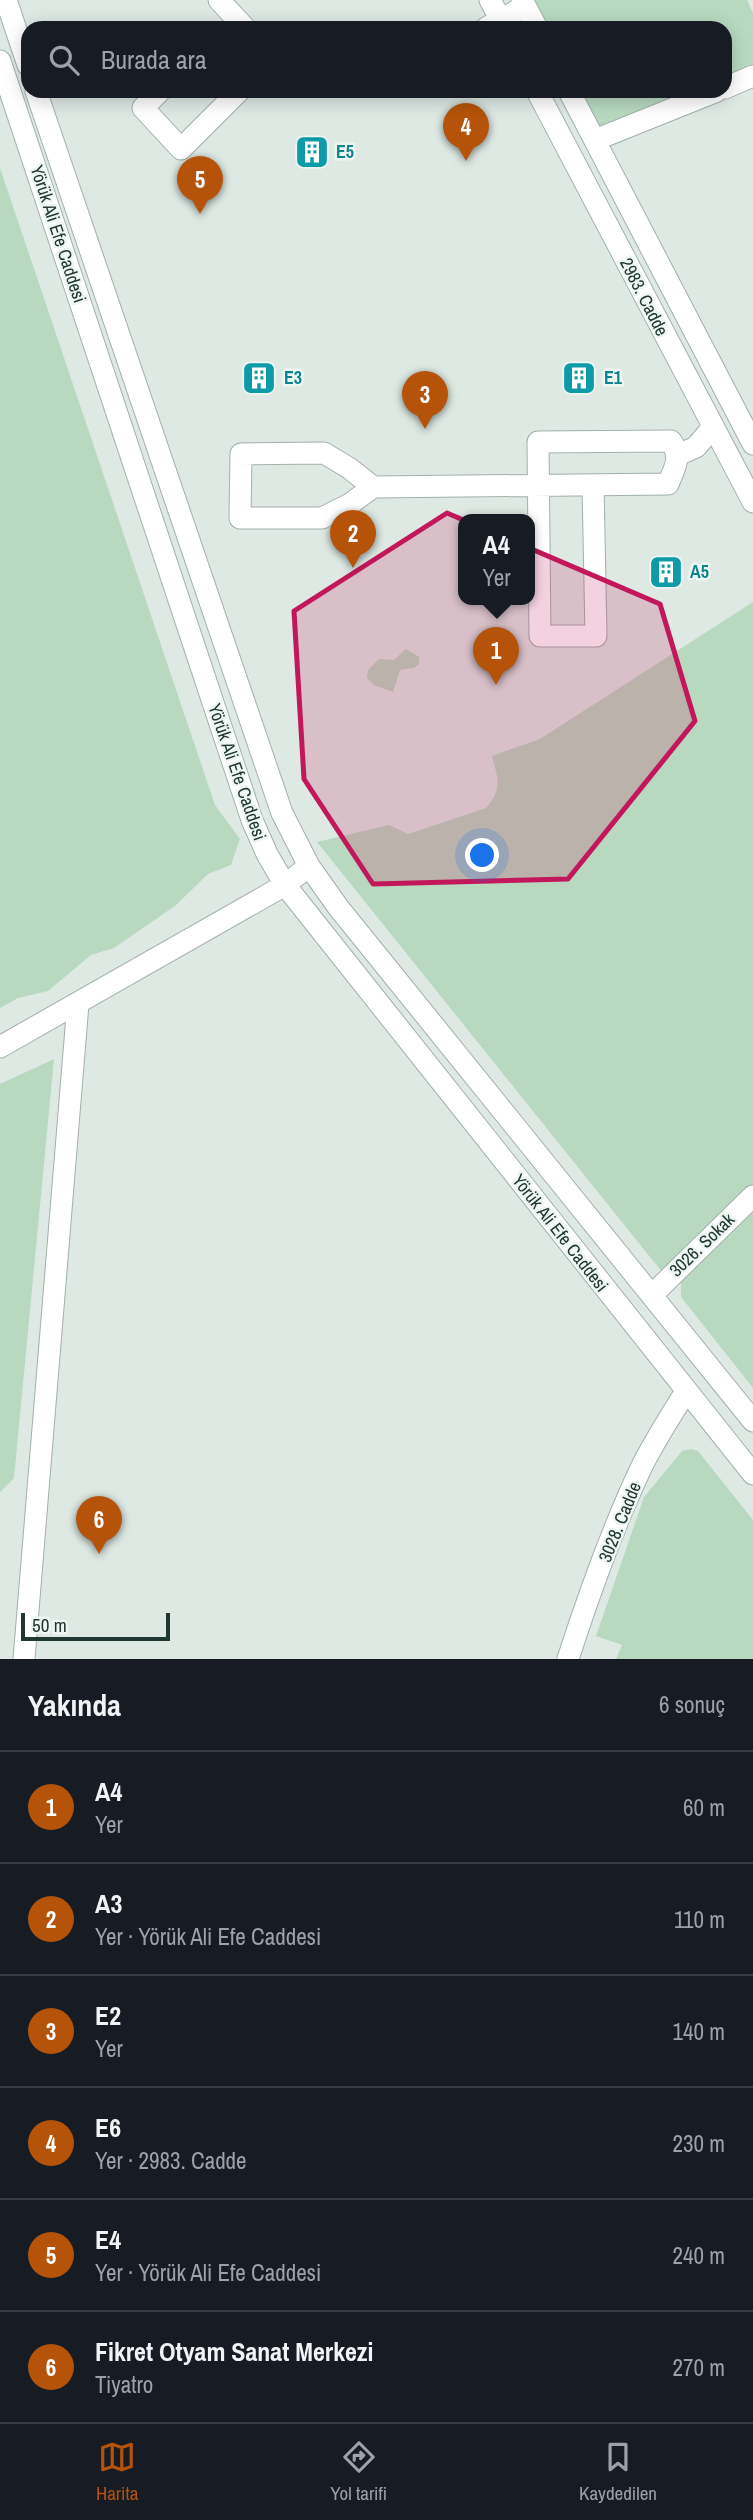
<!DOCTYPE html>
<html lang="tr">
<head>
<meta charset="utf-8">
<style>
  :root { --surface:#171b24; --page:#242831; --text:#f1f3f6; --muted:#9ea1a6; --line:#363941; --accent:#b45309 }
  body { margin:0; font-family:"Archivo Narrow",sans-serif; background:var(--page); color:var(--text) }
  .scale { position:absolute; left:21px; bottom:18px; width:149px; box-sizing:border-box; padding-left:7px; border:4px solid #213731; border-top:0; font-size:19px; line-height:24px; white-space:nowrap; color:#213731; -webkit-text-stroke:5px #eef6f2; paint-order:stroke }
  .you { position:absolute; left:483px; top:856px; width:24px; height:24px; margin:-18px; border:5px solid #fff; border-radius:50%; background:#1a73e8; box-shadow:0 0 0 10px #1a73e833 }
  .badge { display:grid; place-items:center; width:46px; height:46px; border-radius:50%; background:var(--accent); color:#fff; font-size:23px; font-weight:700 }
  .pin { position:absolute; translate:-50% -58px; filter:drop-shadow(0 2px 4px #0008) }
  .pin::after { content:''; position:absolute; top:37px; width:24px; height:21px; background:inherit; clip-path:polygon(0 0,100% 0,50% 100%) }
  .popup { position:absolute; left:458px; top:514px; width:77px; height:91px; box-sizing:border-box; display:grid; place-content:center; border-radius:14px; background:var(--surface); filter:drop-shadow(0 2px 5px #0005); font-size:23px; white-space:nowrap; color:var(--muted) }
  .popup b { font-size:26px; color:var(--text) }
  .popup::after { content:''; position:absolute; left:50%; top:100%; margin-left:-14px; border:14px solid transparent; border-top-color:var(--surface) }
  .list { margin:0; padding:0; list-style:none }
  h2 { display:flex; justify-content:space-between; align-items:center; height:91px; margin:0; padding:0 28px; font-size:30px }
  h2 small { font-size:23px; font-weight:400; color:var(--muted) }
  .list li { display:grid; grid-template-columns:46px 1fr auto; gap:21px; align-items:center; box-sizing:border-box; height:112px; padding:0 28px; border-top:2px solid var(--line) }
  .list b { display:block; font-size:26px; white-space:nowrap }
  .list p { margin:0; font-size:23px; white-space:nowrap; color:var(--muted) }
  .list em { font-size:23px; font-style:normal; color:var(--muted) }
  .icon { flex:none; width:38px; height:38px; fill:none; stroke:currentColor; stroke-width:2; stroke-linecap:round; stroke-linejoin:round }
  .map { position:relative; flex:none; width:753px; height:1659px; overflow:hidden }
  .search { position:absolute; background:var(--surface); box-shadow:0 4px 18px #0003; left:21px; right:21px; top:21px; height:77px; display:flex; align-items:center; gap:18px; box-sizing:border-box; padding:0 24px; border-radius:21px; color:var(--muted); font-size:26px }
  .sheet { height:763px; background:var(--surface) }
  nav { display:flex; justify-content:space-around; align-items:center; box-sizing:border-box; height:98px; border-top:2px solid var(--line); background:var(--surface); font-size:19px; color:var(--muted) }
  nav a { display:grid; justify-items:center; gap:4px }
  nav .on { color:var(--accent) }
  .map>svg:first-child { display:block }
</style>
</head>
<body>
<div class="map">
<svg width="753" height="1659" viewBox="0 0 753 1659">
  <rect width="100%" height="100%" fill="#dee9e4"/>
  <!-- green -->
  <path fill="#b8d9c0" d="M536,0H747L753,13V76L725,88V28H537L525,6Z
    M569,91H717L595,140Z
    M0,168L215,805L240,839L231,865L208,874L175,906L114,948L91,955L48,991L18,998L0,1008Z
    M753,602V1187L662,1272L317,842L389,825L408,834L486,808C503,788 498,779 492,756L540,739Z
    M406,649L419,657V664L414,668L400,670L393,692L374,685L367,678L368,670L379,659L394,660Z
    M54,1059L14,1478L0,1492V1084Z
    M753,1203V1388L681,1297V1283L688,1270Z
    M691,1449L698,1451L753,1520V1659H616L622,1645L596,1636L644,1497L682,1451Z"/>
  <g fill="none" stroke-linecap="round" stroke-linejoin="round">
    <!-- minor casing -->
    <g stroke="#a2b0ab" stroke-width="23">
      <path id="minor" d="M6,0L28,65
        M219,0L245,28
        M490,0L505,28
        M522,0L537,28
        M486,28L525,6
        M0,61L252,820L267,854L285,885L753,1474
        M725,88L753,76
        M36,91L282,813L309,866L338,907L753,1421
        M160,91L143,108L181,149L239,91
        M537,91L753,502
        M569,91L753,444
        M595,140L717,91
        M678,455L696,447L712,428
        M373,487L349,468L324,453L241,454L240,518H322L350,504L373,487L668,484C675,468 682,456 671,441L538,442L540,636H596L593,485
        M0,1047L285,885L309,866
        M652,1295L753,1196
        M24,1659L78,1004
        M568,1659C588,1597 614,1525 642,1466C655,1440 671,1416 686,1391"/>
    </g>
    <!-- minor -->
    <use href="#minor" stroke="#fff" stroke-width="21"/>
  </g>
  <!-- marked area -->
  <path fill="#c2185b" fill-opacity="0.2" stroke="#c2185b" stroke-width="5" stroke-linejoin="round" d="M447,513L660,604L695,721L568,879L373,884L304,779L294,611Z"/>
  <!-- icons -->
  <defs>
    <g id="building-square" transform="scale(1.75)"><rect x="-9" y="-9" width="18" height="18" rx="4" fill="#0f9aa8" stroke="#eef6f2"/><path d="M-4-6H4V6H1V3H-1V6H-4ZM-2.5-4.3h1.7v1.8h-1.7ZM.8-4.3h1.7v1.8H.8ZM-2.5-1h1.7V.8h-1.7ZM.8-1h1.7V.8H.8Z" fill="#fff"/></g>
  </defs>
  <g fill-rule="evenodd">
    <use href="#building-square" x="312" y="152"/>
    <use href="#building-square" x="259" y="378"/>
    <use href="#building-square" x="579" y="378"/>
    <use href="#building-square" x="666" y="572"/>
  </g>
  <g text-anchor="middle" stroke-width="5" stroke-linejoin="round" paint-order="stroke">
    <!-- culture labels -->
    <g font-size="18" font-weight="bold" fill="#0d838f" stroke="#eef6f2" text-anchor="start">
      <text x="336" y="158">E5</text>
      <text x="284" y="384">E3</text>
      <text x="604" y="384">E1</text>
      <text x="690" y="578">A5</text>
    </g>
    <!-- street labels -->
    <g font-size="18" fill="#213731" stroke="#eef6f2">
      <text transform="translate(58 234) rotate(72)" y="6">Yörük Ali Efe Caddesi</text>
      <text transform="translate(644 297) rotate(63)" y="6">2983. Cadde</text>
      <text transform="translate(237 772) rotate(71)" y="6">Yörük Ali Efe Caddesi</text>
      <text transform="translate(560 1233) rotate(52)" y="6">Yörük Ali Efe Caddesi</text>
      <text transform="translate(702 1245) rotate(-44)" y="6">3026. Sokak</text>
      <text transform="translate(620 1522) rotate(-68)" y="6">3028. Cadde</text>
    </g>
  </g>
</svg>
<div class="scale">50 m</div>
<div class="you"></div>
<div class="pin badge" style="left:496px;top:685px">1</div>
<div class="popup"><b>A4</b>Yer</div>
<div class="pin badge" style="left:353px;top:568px">2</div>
<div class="pin badge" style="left:425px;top:429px">3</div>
<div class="pin badge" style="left:466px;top:161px">4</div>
<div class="pin badge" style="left:200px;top:214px">5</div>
<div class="pin badge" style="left:99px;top:1554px">6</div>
<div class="search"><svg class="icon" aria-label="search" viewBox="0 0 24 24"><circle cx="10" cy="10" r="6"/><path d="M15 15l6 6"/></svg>Burada ara</div>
</div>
<section class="sheet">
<h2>Yakında<small>6 sonuç</small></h2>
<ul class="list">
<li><span class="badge">1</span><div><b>A4</b><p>Yer</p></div><em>60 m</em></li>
<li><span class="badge">2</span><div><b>A3</b><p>Yer · Yörük Ali Efe Caddesi</p></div><em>110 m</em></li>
<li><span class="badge">3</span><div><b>E2</b><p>Yer</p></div><em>140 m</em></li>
<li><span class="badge">4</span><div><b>E6</b><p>Yer · 2983. Cadde</p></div><em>230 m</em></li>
<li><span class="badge">5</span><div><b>E4</b><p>Yer · Yörük Ali Efe Caddesi</p></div><em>240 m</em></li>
<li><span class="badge">6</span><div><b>Fikret Otyam Sanat Merkezi</b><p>Tiyatro</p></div><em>270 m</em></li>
</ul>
</section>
<nav>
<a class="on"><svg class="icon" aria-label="map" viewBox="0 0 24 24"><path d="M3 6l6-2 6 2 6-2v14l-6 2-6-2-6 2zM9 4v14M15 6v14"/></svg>Harita</a>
<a><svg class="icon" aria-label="directions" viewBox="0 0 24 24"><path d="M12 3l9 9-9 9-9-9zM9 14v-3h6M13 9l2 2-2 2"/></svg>Yol tarifi</a>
<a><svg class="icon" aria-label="saved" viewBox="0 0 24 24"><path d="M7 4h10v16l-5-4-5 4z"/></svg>Kaydedilen</a>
</nav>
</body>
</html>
